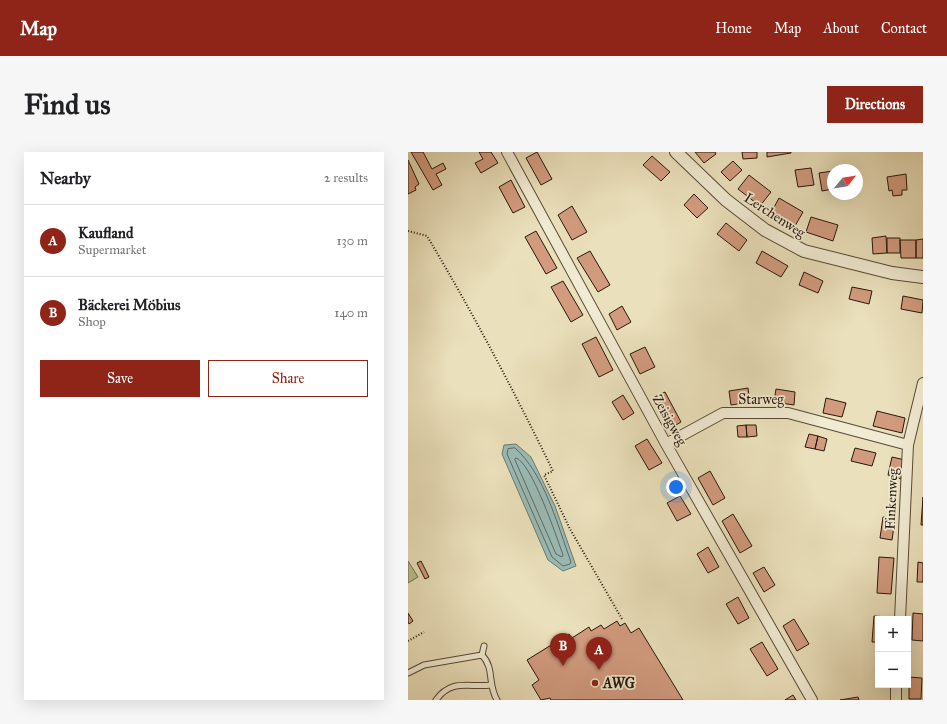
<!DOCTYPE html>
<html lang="en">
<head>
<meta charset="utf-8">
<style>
  :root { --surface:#fff; --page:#f6f6f6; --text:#202124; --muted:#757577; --line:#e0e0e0; --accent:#8f2418 }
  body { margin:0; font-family:"IM FELL Great Primer",serif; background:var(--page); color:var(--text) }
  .controls { position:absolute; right:12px; bottom:12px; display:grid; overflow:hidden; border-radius:0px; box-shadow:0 4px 16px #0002 }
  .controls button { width:36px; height:36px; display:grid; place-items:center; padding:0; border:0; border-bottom:1px solid var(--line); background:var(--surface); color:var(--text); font:20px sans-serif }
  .compass { position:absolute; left:419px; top:12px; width:36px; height:36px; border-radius:50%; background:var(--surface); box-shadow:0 4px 16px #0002; rotate:60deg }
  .you { position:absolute; left:268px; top:335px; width:14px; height:14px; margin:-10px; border:3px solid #fff; border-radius:50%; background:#1a73e8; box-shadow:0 0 0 6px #1a73e833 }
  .badge { display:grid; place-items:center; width:26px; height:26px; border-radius:50%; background:var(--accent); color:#fff; font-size:13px; font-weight:700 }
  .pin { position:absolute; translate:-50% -33px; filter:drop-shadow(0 1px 2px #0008) }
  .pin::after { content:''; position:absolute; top:21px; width:14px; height:12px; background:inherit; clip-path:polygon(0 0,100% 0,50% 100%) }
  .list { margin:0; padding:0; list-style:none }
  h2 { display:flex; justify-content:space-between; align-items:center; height:52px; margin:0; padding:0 16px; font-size:17px }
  h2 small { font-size:13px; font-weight:400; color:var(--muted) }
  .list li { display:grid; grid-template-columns:26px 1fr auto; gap:12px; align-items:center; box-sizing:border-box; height:72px; padding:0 16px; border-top:1px solid var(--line) }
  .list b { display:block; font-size:15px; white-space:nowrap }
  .list p { margin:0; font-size:13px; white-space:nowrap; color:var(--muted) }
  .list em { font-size:13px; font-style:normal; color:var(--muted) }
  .actions { display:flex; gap:8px; padding:12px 16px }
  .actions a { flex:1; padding:9px 0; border:1px solid var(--accent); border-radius:0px; text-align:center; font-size:14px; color:var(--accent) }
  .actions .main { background:var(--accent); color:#fff }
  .map { position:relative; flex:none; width:515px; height:548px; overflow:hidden; border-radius:0px }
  header { display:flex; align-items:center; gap:24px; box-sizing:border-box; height:56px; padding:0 20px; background:var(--accent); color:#fff }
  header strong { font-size:19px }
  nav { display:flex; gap:22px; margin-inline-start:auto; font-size:14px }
  .intro { display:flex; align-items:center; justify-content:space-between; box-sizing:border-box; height:96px; padding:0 24px }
  h1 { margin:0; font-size:28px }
  .button { padding:10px 18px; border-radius:0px; background:var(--accent); color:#fff; font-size:14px; font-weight:700 }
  main { display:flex; gap:24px; padding:0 24px }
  aside { flex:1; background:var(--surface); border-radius:0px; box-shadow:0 4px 16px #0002 }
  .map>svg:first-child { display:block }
</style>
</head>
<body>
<header>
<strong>Map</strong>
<nav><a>Home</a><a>Map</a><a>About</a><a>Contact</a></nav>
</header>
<div class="intro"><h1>Find us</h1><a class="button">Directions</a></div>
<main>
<aside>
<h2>Nearby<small>2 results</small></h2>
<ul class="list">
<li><span class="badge">A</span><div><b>Kaufland</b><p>Supermarket</p></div><em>130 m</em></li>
<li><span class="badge">B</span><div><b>Bäckerei Möbius</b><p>Shop</p></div><em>140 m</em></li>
</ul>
<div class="actions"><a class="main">Save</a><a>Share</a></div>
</aside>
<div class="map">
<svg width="515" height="548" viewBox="0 0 515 548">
  <rect width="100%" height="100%" fill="#eae0bb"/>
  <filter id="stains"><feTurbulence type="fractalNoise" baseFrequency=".005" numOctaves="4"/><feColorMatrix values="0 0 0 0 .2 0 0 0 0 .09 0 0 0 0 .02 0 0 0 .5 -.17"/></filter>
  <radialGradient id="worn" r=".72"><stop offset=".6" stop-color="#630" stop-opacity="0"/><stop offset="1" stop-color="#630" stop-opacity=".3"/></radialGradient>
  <!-- green -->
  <path fill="#bac18e" stroke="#716c4c" d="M0,409L10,425L0,431Z"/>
  <!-- water -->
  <path fill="#9abbb7" stroke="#6c7971" d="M108,292L123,305L147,354L168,414L155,419L140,408L94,302L96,293Z"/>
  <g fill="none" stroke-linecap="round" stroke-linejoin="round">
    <!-- shore -->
    <path stroke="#616960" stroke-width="1" d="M107,296C136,321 150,374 163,410L162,412L155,414L144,405L99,302L100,297Z
      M108,306C123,309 149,386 155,403L154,405L148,402L107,308Z"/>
  </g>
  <!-- building -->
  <path fill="#d29b7f" stroke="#281709" d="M3,0H15L24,17L35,11L38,17L28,22L34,33L25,38Z
    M71,0H83L90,11L73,21L67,11L75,7Z
    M129,0L144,27L133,33L118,6Z
    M287,0H307L308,2L296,11Z
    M334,0H349V6L335,7Z
    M359,0H383V1L359,5Z
    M244,4L262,20L253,29L235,13Z
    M0,8L11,32L7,35L8,38L0,42Z
    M325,9L334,18L322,29L313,20Z
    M403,16L406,33L390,35L387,18Z
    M425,19V37L414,39L411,21Z
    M498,22L499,38H494V43L485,44L484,38L481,39L479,25Z
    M341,23L363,40L352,54L330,37Z
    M103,28L117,55L105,61L91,35Z
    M286,42L300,56L289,66L276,53Z
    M371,46L395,60L387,74L363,61Z
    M164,54L179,80L164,88L150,63Z
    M403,65L430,73L425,89L398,80Z
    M318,71L339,88L331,99L309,82Z
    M128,79L149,116L138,122L117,85Z
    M478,84L479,101L465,102L464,86Z
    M479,86H492V101H479Z
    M515,87V106H508V88Z
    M492,88H508V106H493Z
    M182,99L202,133L190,140L169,106Z
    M354,99L380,114L373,125L348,111Z
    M396,120L415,129L410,141L391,133Z
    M155,129L175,163L163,170L143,135Z
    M444,135L464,139L461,152L441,147Z
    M495,144L515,148L514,161L493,157Z
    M214,154L223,170L209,178L201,162Z
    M188,185L205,218L191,225L174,192Z
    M237,195L247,215L232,222L222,202Z
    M340,236L342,250L323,253L321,239Z
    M368,237L387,240L386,253L366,250Z
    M257,240L273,270L261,277L245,246Z
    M215,243L226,261L215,268L204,250Z
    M418,246L438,251L434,265L415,261Z
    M469,259L497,266L494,281L465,274Z
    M338,273H348L349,284L339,285Z
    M338,273L339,285H330L329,274Z
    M401,282L410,284L407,297L397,295Z
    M410,284L419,287L416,299L407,297Z
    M239,287L254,311L241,318L227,294Z
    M447,296L468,301L464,314L443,309Z
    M484,305L497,308L493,327L480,323Z
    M302,319L317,346L305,353L290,326Z
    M272,344L283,362L269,369L259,351Z
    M515,345V373H513Z
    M325,362L344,394L332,401L314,369Z
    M475,365L487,367L484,388L472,386Z
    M300,395L311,415L300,421L289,402Z
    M471,405L486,406L483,442L469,441Z
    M13,409L21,425L17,427L9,411Z
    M510,410L515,411V430H509Z
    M356,415L367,433L356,440L345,421Z
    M330,445L341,466L330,472L318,452Z
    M0,461L5,469L1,472L0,470Z
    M505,461L515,462V489L504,488Z
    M466,464L479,465V467H470V490H464Z
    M386,467L401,492L389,499L375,474Z
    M209,469L212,474L217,471L223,481L231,476L275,548H143L142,546L133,548L124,533L131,528L119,508L161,482L164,486L181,475L183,479L193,473L196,477Z
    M354,490L370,517L359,524L342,497Z
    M501,525L514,526L513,547H501Z
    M385,543L388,548H377Z
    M450,545L451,548H432Z"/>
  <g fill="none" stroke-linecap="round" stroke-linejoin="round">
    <!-- service casing -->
    <g stroke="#584936" stroke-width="7">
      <path id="service" d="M74,503L76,494
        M0,521L16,513L74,503C87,517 79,531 89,548
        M28,548C44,526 61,536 83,533"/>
    </g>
    <!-- minor casing -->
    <g stroke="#584936" stroke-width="12">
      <path id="minor" d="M99,0L258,292L404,548
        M258,292L315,261H380L500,293
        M492,467L500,293L515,231
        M488,548V533"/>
    </g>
    <!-- tertiary casing -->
    <g stroke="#584936" stroke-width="14">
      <path id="tertiary" d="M268,0L318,48L357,78L396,99L484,121L515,125"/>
    </g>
    <!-- path -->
    <path stroke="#281709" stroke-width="2" stroke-dasharray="1 2" stroke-linecap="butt" d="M0,79L19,84C65,161 106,239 145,319L136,323L162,377L214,467
      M0,489L16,480"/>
    <!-- service -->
    <use href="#service" stroke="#f1ebd3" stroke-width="5"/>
    <!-- minor -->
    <use href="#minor" stroke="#f1ebd3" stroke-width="10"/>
    <!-- tertiary -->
    <use href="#tertiary" stroke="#f1ebd3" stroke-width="12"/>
  </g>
  <!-- markers -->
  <circle fill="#8f2418" stroke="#f1ebd3" stroke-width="1.5" cx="187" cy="531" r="4"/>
  <g text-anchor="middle" stroke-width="3.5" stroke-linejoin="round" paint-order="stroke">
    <!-- street labels -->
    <g font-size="14" fill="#281709" stroke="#f1ebd3">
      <text transform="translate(367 63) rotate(33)" y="5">Lerchenweg</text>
      <text x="353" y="252">Starweg</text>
      <text transform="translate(262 268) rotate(61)" y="5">Zeisigweg</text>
      <text transform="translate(483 347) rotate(-87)" y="5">Finkenweg</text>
    </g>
    <!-- poi labels -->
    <g font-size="14" font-weight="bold" fill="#281709" stroke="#f1ebd3" text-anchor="start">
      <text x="195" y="536">AWG</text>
    </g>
  </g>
  <rect width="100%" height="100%" filter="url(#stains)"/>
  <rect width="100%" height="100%" fill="url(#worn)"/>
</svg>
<div class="controls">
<button>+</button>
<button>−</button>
</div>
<svg class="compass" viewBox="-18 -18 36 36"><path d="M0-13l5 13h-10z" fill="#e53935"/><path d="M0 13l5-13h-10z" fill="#757577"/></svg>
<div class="you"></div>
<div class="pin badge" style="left:191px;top:518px">A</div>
<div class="pin badge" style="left:155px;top:514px">B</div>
</div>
</main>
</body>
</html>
